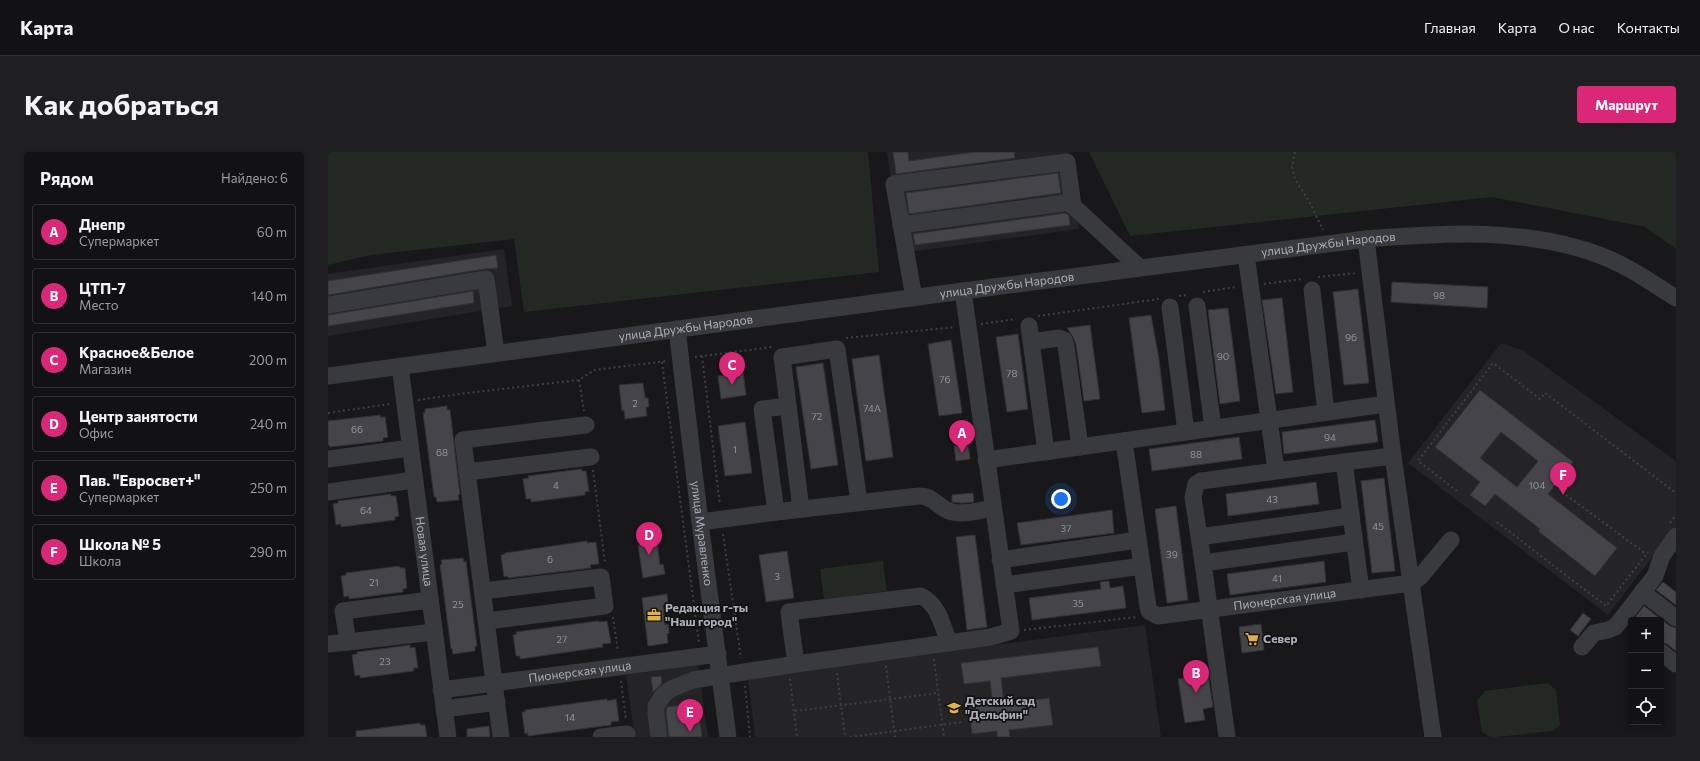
<!DOCTYPE html>
<html lang="ru">
<head>
<meta charset="utf-8">
<style>
  :root { --surface:#121113; --page:#1f1f21; --text:#f1f3f6; --muted:#9c9da0; --line:#313133; --accent:#db2777 }
  body { margin:0; font-family:Commissioner,sans-serif; background:var(--page); color:var(--text) }
  .controls { position:absolute; right:12px; bottom:12px; display:grid; overflow:hidden; border-radius:4px; box-shadow:0 2px 6px #0003 }
  .controls button { width:36px; height:36px; display:grid; place-items:center; padding:0; border:0; border-bottom:1px solid var(--line); background:var(--surface); color:var(--text); font:20px sans-serif }
  .you { position:absolute; left:733px; top:347px; width:14px; height:14px; margin:-10px; border:3px solid #fff; border-radius:50%; background:#1a73e8; box-shadow:0 0 0 6px #1a73e833 }
  .badge { display:grid; place-items:center; width:26px; height:26px; border-radius:50%; background:var(--accent); color:#fff; font-size:13px; font-weight:700 }
  .pin { position:absolute; translate:-50% -33px; filter:drop-shadow(0 1px 2px #0008) }
  .pin::after { content:''; position:absolute; top:21px; width:14px; height:12px; background:inherit; clip-path:polygon(0 0,100% 0,50% 100%) }
  .list { margin:0; padding:0; list-style:none }
  h2 { display:flex; justify-content:space-between; align-items:center; height:52px; margin:0; padding:0 16px; font-size:17px }
  h2 small { font-size:13px; font-weight:400; color:var(--muted) }
  .list li { display:grid; grid-template-columns:26px 1fr auto; gap:12px; align-items:center; box-sizing:border-box; height:56px; margin:0 8px 8px; padding:0 8px; border:1px solid var(--line); border-radius:4px }
  .list b { display:block; font-size:15px; white-space:nowrap }
  .list p { margin:0; font-size:13px; white-space:nowrap; color:var(--muted) }
  .list em { font-size:13px; font-style:normal; color:var(--muted) }
  .icon { flex:none; width:22px; height:22px; fill:none; stroke:currentColor; stroke-width:2; stroke-linecap:round; stroke-linejoin:round }
  .map { position:relative; flex:none; width:1348px; height:585px; overflow:hidden; border-radius:4px }
  header { display:flex; align-items:center; gap:24px; box-sizing:border-box; height:56px; padding:0 20px; background:var(--surface); border-bottom:1px solid var(--line) }
  header strong { font-size:19px }
  nav { display:flex; gap:22px; margin-inline-start:auto; font-size:14px }
  .intro { display:flex; align-items:center; justify-content:space-between; box-sizing:border-box; height:96px; padding:0 24px }
  h1 { margin:0; font-size:28px }
  .button { padding:10px 18px; border-radius:4px; background:var(--accent); color:#fff; font-size:14px; font-weight:700 }
  main { display:flex; gap:24px; padding:0 24px }
  aside { flex:1; background:var(--surface); border-radius:4px; box-shadow:0 2px 6px #0003 }
  .map>svg:first-child { display:block }
</style>
</head>
<body>
<header>
<strong>Карта</strong>
<nav><a>Главная</a><a>Карта</a><a>О нас</a><a>Контакты</a></nav>
</header>
<div class="intro"><h1>Как добраться</h1><a class="button">Маршрут</a></div>
<main>
<aside>
<h2>Рядом<small>Найдено: 6</small></h2>
<ul class="list">
<li><span class="badge">A</span><div><b>Днепр</b><p>Супермаркет</p></div><em>60 m</em></li>
<li><span class="badge">B</span><div><b>ЦТП-7</b><p>Место</p></div><em>140 m</em></li>
<li><span class="badge">C</span><div><b>Красное&amp;Белое</b><p>Магазин</p></div><em>200 m</em></li>
<li><span class="badge">D</span><div><b>Центр занятости</b><p>Офис</p></div><em>240 m</em></li>
<li><span class="badge">E</span><div><b>Пав. &quot;Евросвет+&quot;</b><p>Супермаркет</p></div><em>250 m</em></li>
<li><span class="badge">F</span><div><b>Школа № 5</b><p>Школа</p></div><em>290 m</em></li>
</ul>
</aside>
<div class="map">
<svg width="1348" height="585" viewBox="0 0 1348 585">
  <rect width="100%" height="100%" fill="#181719"/>
  <!-- built -->
  <path fill="#242426" d="M559,0H741L751,77L573,101Z
    M176,97L184,154L0,184V122Z
    M1173,191L1196,199L1348,309V374L1280,463L1080,311Z
    M817,473L833,585H427L420,526Z
    M370,513L380,585H307L298,523Z"/>
  <!-- green -->
  <path fill="#222923" d="M0,0H540L551,120L196,160L186,87L43,103L0,113Z
    M761,0H1348V97L1317,75L1164,45L802,84Z
    M555,409L559,439L496,447L492,417Z
    M1220,531L1228,538L1232,573L1225,579L1169,585H1162L1154,580L1149,549L1157,539Z"/>
  <!-- building -->
  <path fill="#454549" stroke="#323235" fill-rule="evenodd" d="M565,0H580L581,9L647,0H686L687,6L568,22Z
    M730,21L733,41L581,62L578,41Z
    M738,61L741,64L742,73L587,93L585,82Z
    M168,103L170,116L156,117L0,143V129Z
    M1064,130L1160,135L1159,156L1063,150Z
    M1030,137L1041,231L1016,233L1005,140Z
    M145,139L146,151L0,174V163Z
    M954,146L965,240L948,242L934,148Z
    M900,156L912,249L892,252L880,158Z
    M823,163L831,207L837,258L814,261L801,166Z
    M762,173L772,247L756,249L748,192L745,185L739,176Z
    M690,182L700,257L679,260L668,185Z
    M623,188L634,261L611,264L600,192Z
    M551,203L565,305L538,309L524,207Z
    M495,211L510,313L483,317L468,215Z
    M415,220L418,243L393,247L390,224Z
    M315,231L317,246H320L321,255H318L319,264L297,267L296,258L294,259L291,233Z
    M1152,238L1245,310L1220,342L1289,396L1267,424L1210,379L1212,377L1167,342L1157,354L1142,343L1152,330L1107,295ZM1173,280L1210,309L1189,335L1152,306Z
    M119,254V258H122L132,342L130,343L131,348L109,350L108,345H106L95,261H97V257Z
    M52,263V265H57L60,285L55,286V289L2,295L1,293H0V269Z
    M1047,268L1050,290L956,302L954,280Z
    M417,270L424,321L397,324L390,274Z
    M911,285L914,307L824,319L821,297Z
    M640,292L642,307L628,309L626,294Z
    M253,317L254,319H258L261,339L257,340V343L203,350V347H198L195,327L201,326L200,324Z
    M1056,326L1067,419L1044,421L1033,329Z
    M988,330L991,352L900,364L898,342Z
    M645,341L646,350L634,351L624,350V343Z
    M63,342V344H68L71,364L67,365V368L13,375V372L8,373L5,352L10,351V349Z
    M848,354L860,448L839,451L827,357Z
    M784,358L786,381L693,393L689,371Z
    M647,383L659,475L639,478L628,385Z
    M259,389V391L268,390L271,412L262,413L263,416L180,426V424L176,425L173,403L177,402V401Z
    M329,390L332,413L335,412L337,422L315,426L310,393Z
    M459,399L466,446L438,450L431,403Z
    M135,406L136,410L138,409L149,494H147V499L125,502L124,496L123,497L112,413L114,412L113,408Z
    M996,409L998,430L902,443L899,422Z
    M71,414L72,416H77L79,436L75,437V440L21,447V444L16,445L13,424L18,423V421Z
    M781,429L782,436L795,434L798,456L704,468L701,446L773,437L772,430Z
    M1335,430L1348,440V453L1328,438Z
    M339,442L340,452L335,453L337,473L340,472L341,481L339,482L340,491L320,494L314,446Z
    M1316,454L1342,474L1348,476V499L1339,492L1333,490V468H1305Z
    M1255,461L1263,467L1250,484L1242,478Z
    M270,469L271,470L279,469L283,491L274,492L275,495L192,507V504H188L185,483L189,482L188,480Z
    M933,472L936,498L914,501L911,475Z
    M82,493V496L87,495L90,516H85L86,519L32,526V523L27,524L24,503L29,502V500Z
    M770,495L773,514L673,526L676,552L721,546L725,573L681,578L682,585H669V579L644,582L641,555L665,552L662,529L636,532L633,511Z
    M880,522L885,555L875,557L877,568L857,571L850,527Z
    M333,524L334,531L325,540L323,525Z
    M279,547V549L288,547L291,569L283,570V573L200,584V581L197,582L194,560H197V558Z
    M370,551L374,585H341L338,561L339,555Z
    M92,571V573H97L99,585H28V579Z
    M161,574L162,585H139V577Z"/>
  <g fill="none" stroke-linecap="round" stroke-linejoin="round">
    <!-- path -->
    <path stroke="#3f4045" stroke-width="2" stroke-dasharray="2 3" stroke-linecap="butt" d="M967,0L964,15L967,27L982,51L995,78
      M990,125L1029,121
      M936,132L975,127
      M875,140L908,135
      M851,144L860,143
      M710,164L831,147
      M653,172L688,167
      M518,186L627,175
      M374,204L392,353
      M367,205L444,195
      M334,210L371,491
      M251,228L256,259
      M90,248L131,242L251,228L266,218L339,209
      M0,261L62,252
      M265,318L277,411
      M1230,337L1318,402
      M1129,339L1090,309L1165,211L1212,247L1217,241L1348,341
      M1169,370L1278,454L1320,400
      M1342,371L1348,363
      M395,382L413,506
      M285,465L290,500
      M696,478L809,465
      M605,508H606L616,585
      M558,514L567,585
      M509,521L517,585
      M462,527L469,585
      M293,529L298,568
      M417,534L422,585
      M467,559L610,541
      M522,585L634,570"/>
    <!-- minor -->
    <g stroke="#393a3e" stroke-width="17">
      <path d="M573,73L744,50"/>
      <path d="M1038,87L1065,304L1105,585"/>
      <path d="M918,103L948,318"/>
      <path d="M984,138L998,260"/>
      <path d="M586,146L566,32L739,10L745,54L812,116"/>
      <path d="M0,153L158,127L168,201"/>
      <path d="M869,154L885,276"/>
      <path d="M842,155L858,280"/>
      <path d="M701,174L718,300"/>
      <path id="s1" d="M349,177L372,370L400,585"/>
      <path d="M703,190L731,186L736,188L738,194L752,295"/>
      <path id="s2" d="M72,214L120,585"/>
      <path id="s3" d="M0,224L635,139L1038,87C1116,81 1199,75 1274,104C1300,114 1324,131 1348,146"/>
      <path id="s4" d="M796,289L820,455L821,459L830,464L1084,431L1092,425L1123,388"/>
      <path d="M0,307L82,296"/>
      <path d="M658,308L1058,252"/>
      <path d="M139,320L263,305"/>
      <path d="M0,340L86,328"/>
      <path d="M473,357L454,205L509,197L531,350"/>
      <path d="M448,360L434,257L460,254"/>
      <path d="M372,370L448,360L591,344C605,343 611,357 624,360C637,363 653,358 665,356"/>
      <path d="M871,385L1022,364"/>
      <path d="M672,408L810,388"/>
      <path d="M875,411L865,345L868,332L873,329L1016,310"/>
      <path d="M676,433L814,414"/>
      <path d="M1033,438L1016,310L1065,304"/>
      <path d="M155,439L273,425L277,454L159,469"/>
      <path d="M1314,440L1348,466"/>
      <path d="M102,448L15,459L20,490L106,480"/>
      <path d="M0,492L20,490"/>
      <path d="M1254,495L1266,481L1280,478L1287,475L1292,469L1327,424L1334,404L1348,384"/>
      <path d="M1333,500L1348,512"/>
      <path d="M468,512L663,485L683,479L635,139"/>
      <path id="s5" d="M113,538L390,502"/>
      <path d="M116,557L169,550"/>
      <path d="M173,585L135,288L258,273"/>
      <path d="M273,585L299,582"/>
      <path d="M331,585L328,562V554L336,542L343,537L365,528L468,512L461,460L593,444C611,453 614,473 621,491"/>
      <path d="M899,585L875,411L1026,390"/>
    </g>
  </g>
  <!-- icons -->
  <defs>
    <g id="office-bare" transform="scale(1.08)"><path d="M-6-3h4V-5.5h4V-3h4V5H-6ZM-1-4.5V-3h2v-1.5ZM-6 0V1H6V0Z" fill="#e2b146" stroke="#131214" stroke-width="2.5" paint-order="stroke"/></g>
    <g id="supermarket-bare" transform="scale(1.08)"><path d="M-6-5.5h2.5l.6 2H6L4.5 2H-2.5L-4.4-4H-6ZM-1.5 3.2a1.3 1.3 0 1 0 .1 0ZM3 3.2a1.3 1.3 0 1 0 .1 0Z" fill="#e2b146" stroke="#131214" stroke-width="2.5" paint-order="stroke"/></g>
    <g id="school-bare" transform="scale(1.08)"><path d="M0-5L7-2L0 1L-7-2ZM-4 1L0 2.5L4 1V4Q0 6-4 4Z" fill="#e2b146" stroke="#131214" stroke-width="2.5" paint-order="stroke"/></g>
  </defs>
  <g fill-rule="evenodd">
    <use href="#office-bare" x="326" y="463"/>
    <use href="#supermarket-bare" x="924" y="487"/>
    <use href="#school-bare" x="626" y="556"/>
  </g>
  <g text-anchor="middle" stroke-width="3.5" stroke-linejoin="round" paint-order="stroke">
    <!-- number labels -->
    <g font-size="10" fill="#92949c">
      <text x="1111" y="147">98</text>
      <text x="1023" y="189">96</text>
      <text x="895" y="208">90</text>
      <text x="684" y="225">78</text>
      <text x="617" y="231">76</text>
      <text x="307" y="255">2</text>
      <text x="544" y="260">74А</text>
      <text x="489" y="268">72</text>
      <text x="29" y="281">66</text>
      <text x="1002" y="289">94</text>
      <text x="407" y="301">1</text>
      <text x="114" y="304">68</text>
      <text x="868" y="306">88</text>
      <text x="228" y="337">4</text>
      <text x="1209" y="337">104</text>
      <text x="944" y="351">43</text>
      <text x="38" y="362">64</text>
      <text x="1050" y="378">45</text>
      <text x="738" y="380">37</text>
      <text x="844" y="406">39</text>
      <text x="222" y="411">6</text>
      <text x="449" y="428">3</text>
      <text x="949" y="430">41</text>
      <text x="46" y="434">21</text>
      <text x="750" y="455">35</text>
      <text x="130" y="456">25</text>
      <text x="234" y="491">27</text>
      <text x="57" y="513">23</text>
      <text x="242" y="569">14</text>
    </g>
    <!-- street labels -->
    <g font-size="12" fill="#abafb8" stroke="#131214">
      <text dy="4" stroke="none"><textPath href="#s3" startOffset="1009">улица Дружбы Народов</textPath></text>
      <text dy="4" stroke="none"><textPath href="#s3" startOffset="685">улица Дружбы Народов</textPath></text>
      <text dy="4" stroke="none"><textPath href="#s3" startOffset="361">улица Дружбы Народов</textPath></text>
      <text dy="4" stroke="none"><textPath href="#s1" startOffset="206">улица Муравленко</textPath></text>
      <text dy="4" stroke="none"><textPath href="#s2" startOffset="187">Новая улица</textPath></text>
      <text dy="4" stroke="none"><textPath href="#s4" startOffset="310">Пионерская улица</textPath></text>
      <text dy="4" stroke="none"><textPath href="#s5" startOffset="140">Пионерская улица</textPath></text>
    </g>
    <!-- poi labels -->
    <g font-size="12" font-weight="bold" fill="#abafb8" stroke="#131214" text-anchor="start">
      <text x="337" y="460">Редакция г-ты<tspan x="337" dy="14">"Наш город"</tspan></text>
      <text x="935" y="491">Север</text>
      <text x="637" y="553">Детский сад<tspan x="637" dy="14">"Дельфин"</tspan></text>
    </g>
  </g>
</svg>
<div class="controls">
<button>+</button>
<button>−</button>
<button><svg class="icon" aria-label="locate" viewBox="0 0 24 24"><circle cx="12" cy="12" r="6"/><path d="M12 2v4M12 18v4M2 12h4M18 12h4"/></svg></button>
</div>
<div class="you"></div>
<div class="pin badge" style="left:634px;top:301px">A</div>
<div class="pin badge" style="left:868px;top:541px">B</div>
<div class="pin badge" style="left:404px;top:233px">C</div>
<div class="pin badge" style="left:321px;top:403px">D</div>
<div class="pin badge" style="left:362px;top:580px">E</div>
<div class="pin badge" style="left:1235px;top:343px">F</div>
</div>
</main>
</body>
</html>
